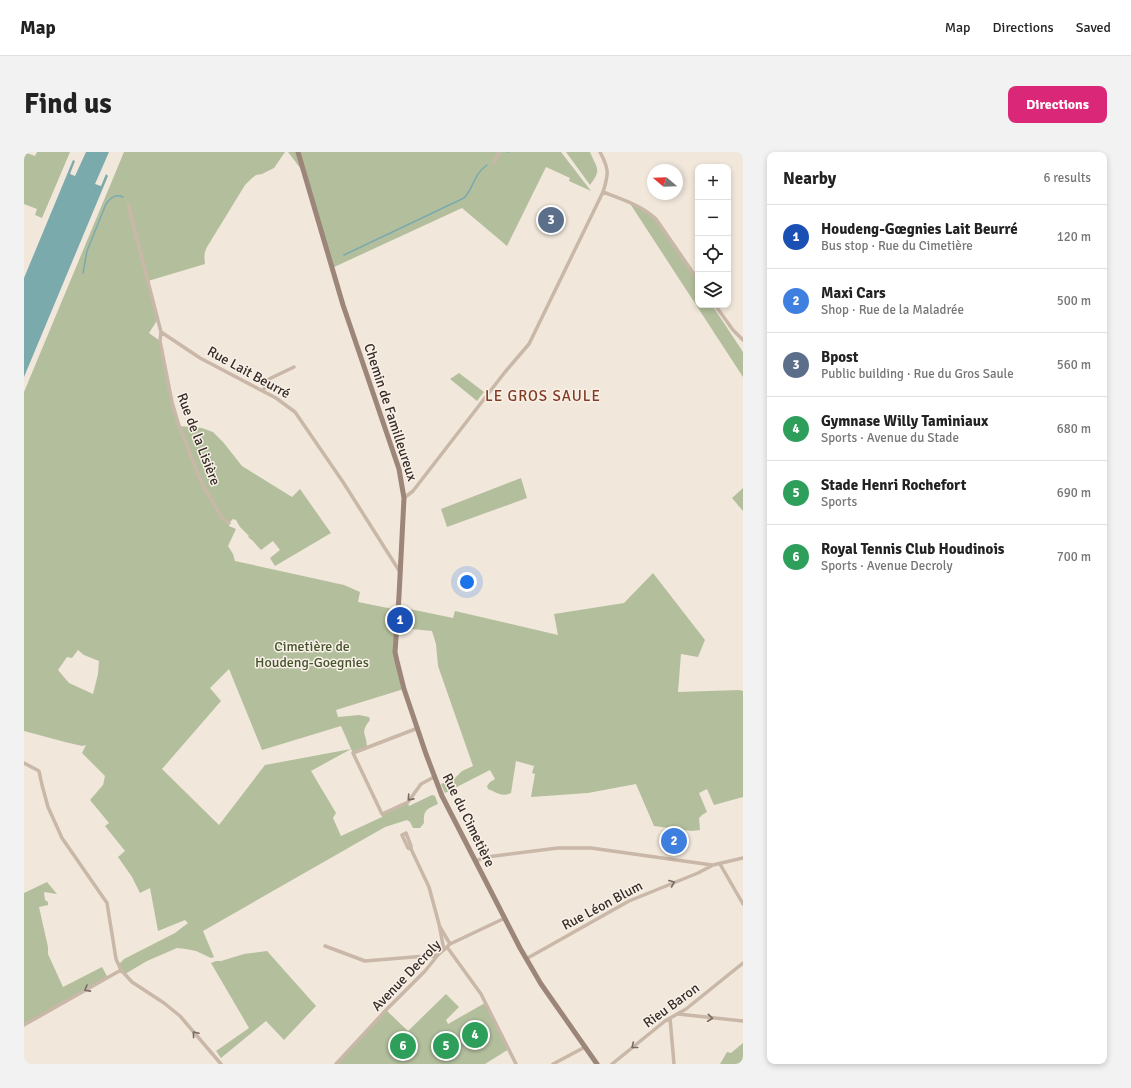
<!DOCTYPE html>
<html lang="en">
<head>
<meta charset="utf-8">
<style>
  :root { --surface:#fff; --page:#f2f2f2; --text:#222; --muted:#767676; --line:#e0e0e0; --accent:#db2777 }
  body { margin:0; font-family:Signika,sans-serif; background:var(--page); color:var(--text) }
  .controls { position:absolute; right:12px; top:12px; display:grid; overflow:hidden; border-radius:8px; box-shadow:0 2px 6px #0003 }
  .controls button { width:36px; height:36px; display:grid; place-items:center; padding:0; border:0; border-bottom:1px solid var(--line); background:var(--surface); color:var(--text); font:20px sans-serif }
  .compass { position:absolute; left:623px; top:12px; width:36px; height:36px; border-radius:50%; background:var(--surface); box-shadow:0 2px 6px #0003; rotate:289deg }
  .you { position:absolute; left:443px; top:430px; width:14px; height:14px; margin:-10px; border:3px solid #fff; border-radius:50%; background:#1a73e8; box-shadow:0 0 0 6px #1a73e833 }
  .badge { display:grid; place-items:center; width:26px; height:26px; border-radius:50%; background:var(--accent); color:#fff; font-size:13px; font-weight:700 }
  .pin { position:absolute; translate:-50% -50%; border:2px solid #fff; box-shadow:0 1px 4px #0006 }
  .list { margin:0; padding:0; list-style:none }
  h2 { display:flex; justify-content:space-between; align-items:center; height:52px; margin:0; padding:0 16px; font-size:17px }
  h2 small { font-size:13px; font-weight:400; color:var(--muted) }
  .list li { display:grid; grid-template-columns:26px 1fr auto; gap:12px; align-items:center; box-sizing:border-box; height:64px; padding:0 16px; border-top:1px solid var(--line) }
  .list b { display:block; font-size:15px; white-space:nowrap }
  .list p { margin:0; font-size:13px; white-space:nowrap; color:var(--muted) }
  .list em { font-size:13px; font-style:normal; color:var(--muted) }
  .icon { flex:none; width:22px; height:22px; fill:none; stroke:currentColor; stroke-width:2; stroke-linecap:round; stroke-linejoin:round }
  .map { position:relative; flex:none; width:719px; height:912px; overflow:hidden; border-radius:8px }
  header { display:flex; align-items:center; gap:24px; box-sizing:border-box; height:56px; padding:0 20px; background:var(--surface); border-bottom:1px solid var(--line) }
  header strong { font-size:19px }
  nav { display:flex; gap:22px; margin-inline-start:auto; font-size:14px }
  .intro { display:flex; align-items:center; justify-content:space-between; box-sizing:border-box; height:96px; padding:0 24px }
  h1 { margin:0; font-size:28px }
  .button { padding:10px 18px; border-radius:8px; background:var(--accent); color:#fff; font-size:14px; font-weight:700 }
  main { display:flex; gap:24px; padding:0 24px }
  aside { flex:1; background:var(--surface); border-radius:8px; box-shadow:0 2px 6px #0003 }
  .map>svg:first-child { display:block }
</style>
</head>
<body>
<header>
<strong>Map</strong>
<nav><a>Map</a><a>Directions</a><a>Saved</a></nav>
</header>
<div class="intro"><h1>Find us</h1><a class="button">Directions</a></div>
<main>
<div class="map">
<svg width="719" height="912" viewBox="0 0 719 912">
  <rect width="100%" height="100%" fill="#f1e7db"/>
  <!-- green -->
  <path fill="#b3bf9c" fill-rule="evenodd" d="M0,0L11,4L13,0H46L18,66L11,63L13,57L0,52Z
    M100,0H261L250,16L238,22L232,23L227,27L221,33L183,95C180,101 180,105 181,112L124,129L134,167L125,181L136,189L148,250L155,274L178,276L189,280L199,290L218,314L268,345L276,337L307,381L251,414L246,406L256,398L249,389L237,398L229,389L224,385L225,384L216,375L212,368L209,367L205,371V374L212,377L204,394L209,402L211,409L320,433L336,440L334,450L374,458L371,491L380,537L312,558L314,565L335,563L345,565L346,568C335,582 343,581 343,596L329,601L327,597L287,619L312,661L309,666L317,684L358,665V662L384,650L385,654L408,643L411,644L414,652C403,657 399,658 400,671L396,676H389L386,670L383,668L361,675L179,779L190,805L187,806L172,799L162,797L153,796L123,809L101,822L95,812L100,807L151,781L164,771L161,768L134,779L126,736L116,741L108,725L94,705L101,699L81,674L85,671L66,648L79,633L81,624L58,601L62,593L58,594L41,590L0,579V240ZM54,498L60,503L75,509L74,522L69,542L45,531L34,518L43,505L48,506ZM205,517L238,598L317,574L327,597L241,613L195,673L138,617L197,549L186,536Z
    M264,0H537L567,39L545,29L546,26L522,15L483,94L438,56L308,116L280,21Z
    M542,0H566C573,17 578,17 566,33Z
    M605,50L632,67L674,131V153H688L719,200V225Z
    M435,221L460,240L453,249L426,227Z
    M497,326L503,346L423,375L417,357Z
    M719,336V359L708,346Z
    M629,421L681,488L674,505L657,502L654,540L715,538L719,539V645L690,653L683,637L675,641L683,660L678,663L675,666L676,678L668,679L630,674L612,632L564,641L507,645L511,622L508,621L510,614L492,609L487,641C477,645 474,641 464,637L463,634L466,630L471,627L466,618L421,641L417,632L431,626L438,619L449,614L414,514L412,492L408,479L377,476L378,459L381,456L429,466L431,459L534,483L530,462L600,451Z
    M23,730L33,742L20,740L21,748L24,750V753L15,755L24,795V802L39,835L78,815L84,826L0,873V741Z
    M243,799L292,854L260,888L242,869L197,906L192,899L225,876L187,811L192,809H197L220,802Z
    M422,842L435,855L422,868L424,872L461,851L485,897L461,912H312L362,858L384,879Z
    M719,891V912H696L703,900L707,901Z"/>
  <!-- water -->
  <path fill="#7baaad" d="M62,0H85L71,32L77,34L82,22L84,24L0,225V126L49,8L51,9L46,22L51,24Z"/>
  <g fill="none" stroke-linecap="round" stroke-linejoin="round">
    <!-- stream -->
    <path stroke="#7baaad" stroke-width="1.5" d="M483,0H484
      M320,103L440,46C450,36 449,23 463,13
      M59,121L63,99L82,52C86,46 91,41 99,45"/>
    <!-- street -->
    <path stroke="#c9b7a8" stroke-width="3.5" d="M470,11L475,0
      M579,40C597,47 617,53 632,67L674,128
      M104,52L137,180L176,206L252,246L271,260L319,330L376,420
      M691,153L709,178L719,188
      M137,180L136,189L148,250L155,274L178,332L199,367L205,371
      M239,239L245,227L270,215
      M380,346L389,339L481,220L505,192L579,40C585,21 585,17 576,0
      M394,576L329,601L358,662L384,650L397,632L410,625
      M0,611L15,619L18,633L24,655L38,686L83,751L92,807L97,818L108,830L140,851L156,864L197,912
      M387,697L384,696L378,683L382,681L387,694V697L405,735L415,772L420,798
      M451,709L463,705L534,696H567L688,713
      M696,712L719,752
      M416,775L426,792
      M301,794L341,809L414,803
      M423,795L457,842L492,912
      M502,807L605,749L674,721L689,713L719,706
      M654,862L719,869
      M646,866L650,912
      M0,873L97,818
      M312,912L362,858L401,819L414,803L426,792L481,766
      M529,912L561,895
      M588,912L641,869L662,857L719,811"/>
    <!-- secondary -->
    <path stroke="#9c8679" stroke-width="5" d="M274,0L319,153L375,317L380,346L375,444L371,500L373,509L380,537L402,602L418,644L496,796L517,832L573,912"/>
  </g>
  <!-- one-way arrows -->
  <defs><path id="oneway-chevron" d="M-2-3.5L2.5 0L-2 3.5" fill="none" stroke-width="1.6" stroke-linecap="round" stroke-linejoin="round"/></defs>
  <g stroke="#786b62">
    <use href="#oneway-chevron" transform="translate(386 646) rotate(132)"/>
    <use href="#oneway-chevron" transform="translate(648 731) rotate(-22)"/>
    <use href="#oneway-chevron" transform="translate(63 837) rotate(151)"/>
    <use href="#oneway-chevron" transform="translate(686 866) rotate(6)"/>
    <use href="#oneway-chevron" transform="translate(171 882) rotate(-130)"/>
    <use href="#oneway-chevron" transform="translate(610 894) rotate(141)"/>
  </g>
  <g text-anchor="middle" stroke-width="3" stroke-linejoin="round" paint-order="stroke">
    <!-- street labels -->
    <g font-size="14" fill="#362c28" stroke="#f9f1e8">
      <text transform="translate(225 220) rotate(29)" y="5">Rue Lait Beurré</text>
      <text transform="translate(367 260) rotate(72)" y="5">Chemin de Familleureux</text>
      <text transform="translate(175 287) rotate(69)" y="5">Rue de la Lisière</text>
      <text transform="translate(445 668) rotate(64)" y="5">Rue du Cimetière</text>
      <text transform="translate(578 753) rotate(-28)" y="5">Rue Léon Blum</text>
      <text transform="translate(382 823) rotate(-46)" y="5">Avenue Decroly</text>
      <text transform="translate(647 853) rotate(-36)" y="5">Rieu Baron</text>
    </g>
    <!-- park labels -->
    <g font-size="14" fill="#44532c" stroke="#f9f1e8">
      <text x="288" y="499">Cimetière de<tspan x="288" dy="16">Houdeng-Goegnies</tspan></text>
    </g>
    <!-- neighbourhood labels -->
    <g font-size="15" letter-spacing="1" fill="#823b24" stroke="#f9f1e8">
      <text x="519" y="249">LE GROS SAULE</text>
    </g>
  </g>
</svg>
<div class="controls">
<button>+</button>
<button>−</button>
<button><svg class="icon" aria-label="locate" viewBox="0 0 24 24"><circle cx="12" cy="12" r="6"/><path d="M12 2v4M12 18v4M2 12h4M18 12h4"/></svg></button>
<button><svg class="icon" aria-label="layers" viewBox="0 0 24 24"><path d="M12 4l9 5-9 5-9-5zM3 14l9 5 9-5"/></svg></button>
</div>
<svg class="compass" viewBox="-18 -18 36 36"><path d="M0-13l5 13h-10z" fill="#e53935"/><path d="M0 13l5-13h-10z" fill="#767676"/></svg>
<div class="you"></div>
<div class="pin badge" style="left:376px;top:468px;background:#1a4fb4">1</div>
<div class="pin badge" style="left:650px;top:689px;background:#3f7fe0">2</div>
<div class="pin badge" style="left:527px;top:68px;background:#5c6f8a">3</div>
<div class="pin badge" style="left:451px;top:883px;background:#2e9e5b">4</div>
<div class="pin badge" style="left:422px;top:894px;background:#2e9e5b">5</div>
<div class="pin badge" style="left:379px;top:894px;background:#2e9e5b">6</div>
</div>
<aside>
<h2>Nearby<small>6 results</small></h2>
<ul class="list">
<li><span class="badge" style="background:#1a4fb4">1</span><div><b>Houdeng-Gœgnies Lait Beurré</b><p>Bus stop · Rue du Cimetière</p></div><em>120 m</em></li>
<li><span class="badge" style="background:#3f7fe0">2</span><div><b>Maxi Cars</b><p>Shop · Rue de la Maladrée</p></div><em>500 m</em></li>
<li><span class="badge" style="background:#5c6f8a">3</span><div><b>Bpost</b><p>Public building · Rue du Gros Saule</p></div><em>560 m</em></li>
<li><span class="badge" style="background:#2e9e5b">4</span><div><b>Gymnase Willy Taminiaux</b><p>Sports · Avenue du Stade</p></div><em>680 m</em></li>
<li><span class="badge" style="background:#2e9e5b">5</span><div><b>Stade Henri Rochefort</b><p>Sports</p></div><em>690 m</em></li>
<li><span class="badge" style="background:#2e9e5b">6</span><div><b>Royal Tennis Club Houdinois</b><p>Sports · Avenue Decroly</p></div><em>700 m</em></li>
</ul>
</aside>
</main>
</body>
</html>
